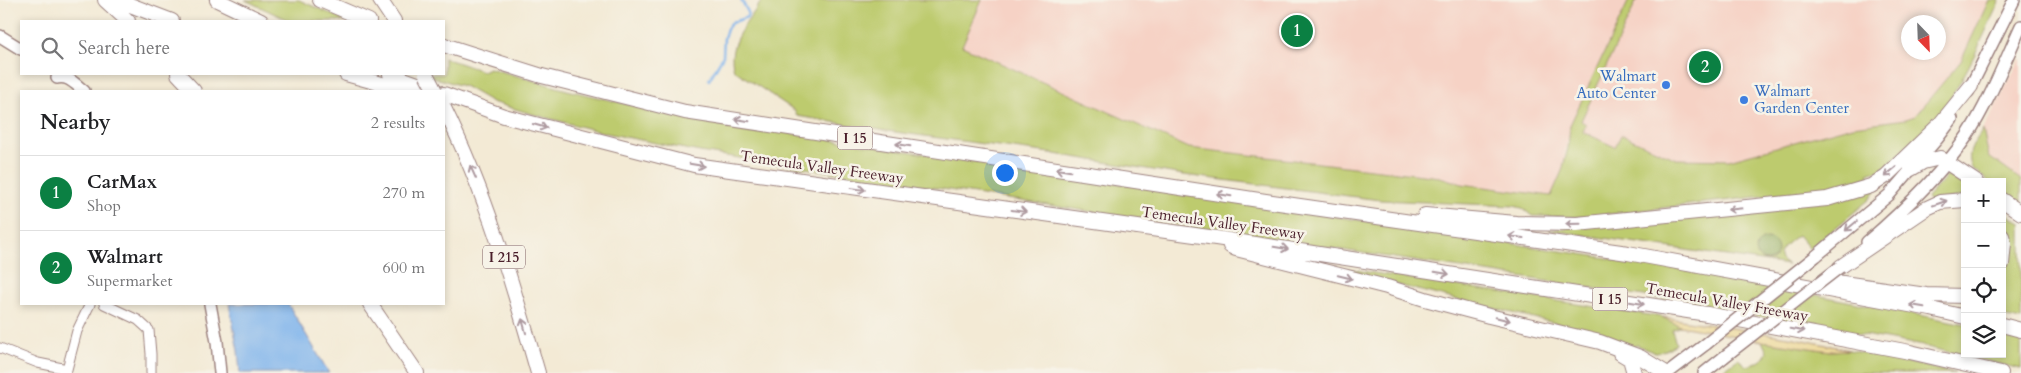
<!DOCTYPE html>
<html lang="en">
<head>
<meta charset="utf-8">
<style>
  :root { --surface:#fff; --page:#f2f2f2; --text:#202124; --muted:#757577; --line:#e0e0e0; --accent:#0b8043 }
  body { margin:0; font-family:Cardo,serif; background:var(--page); color:var(--text) }
  .controls { position:absolute; right:15px; bottom:15px; display:grid; overflow:hidden; border-radius:0px; box-shadow:0 2px 8px #0003 }
  .controls button { width:45px; height:45px; display:grid; place-items:center; padding:0; border:0; border-bottom:1px solid var(--line); background:var(--surface); color:var(--text); font:25px sans-serif }
  .compass { position:absolute; left:1901px; top:15px; width:45px; height:45px; border-radius:50%; background:var(--surface); box-shadow:0 2px 8px #0003; rotate:157deg }
  .you { position:absolute; left:1004px; top:172px; width:18px; height:18px; margin:-12px; border:4px solid #fff; border-radius:50%; background:#1a73e8; box-shadow:0 0 0 8px #1a73e833 }
  .badge { display:grid; place-items:center; width:32px; height:32px; border-radius:50%; background:var(--accent); color:#fff; font-size:16px; font-weight:700 }
  .pin { position:absolute; translate:-50% -50%; border:2px solid #fff; box-shadow:0 1px 5px #0006 }
  .list { margin:0; padding:0; list-style:none }
  h2 { display:flex; justify-content:space-between; align-items:center; height:65px; margin:0; padding:0 20px; font-size:21px }
  h2 small { font-size:16px; font-weight:400; color:var(--muted) }
  .list li { display:grid; grid-template-columns:32px 1fr auto; gap:15px; align-items:center; box-sizing:border-box; height:75px; padding:0 20px; border-top:1px solid var(--line) }
  .list b { display:block; font-size:19px; white-space:nowrap }
  .list p { margin:0; font-size:16px; white-space:nowrap; color:var(--muted) }
  .list em { font-size:16px; font-style:normal; color:var(--muted) }
  .icon { flex:none; width:28px; height:28px; fill:none; stroke:currentColor; stroke-width:2; stroke-linecap:round; stroke-linejoin:round }
  .map { position:relative; flex:none; width:2021px; height:373px; overflow:hidden }
  .search { position:absolute; background:var(--surface); box-shadow:0 2px 8px #0003; left:20px; top:20px; width:425px; height:55px; display:flex; align-items:center; gap:12px; box-sizing:border-box; padding:0 18px; border-radius:0px; color:var(--muted); font-size:19px }
  .panel { position:absolute; background:var(--surface); box-shadow:0 2px 8px #0003; left:20px; top:90px; width:425px; height:215px; border-radius:0px }
  .map>svg:first-child { display:block }
</style>
</head>
<body>
<div class="map">
<svg width="2021" height="373" viewBox="0 0 2021 373">
  <rect width="100%" height="100%" fill="#f7f3e8"/>
  <filter id="ink" filterUnits="userSpaceOnUse"><feTurbulence type="fractalNoise" baseFrequency=".02" numOctaves="2"/><feDisplacementMap in="SourceGraphic" scale="10" xChannelSelector="R" yChannelSelector="G"/><feConvolveMatrix kernelMatrix="1 2 1 2 8 2 1 2 1" color-interpolation-filters="sRGB"/></filter>
  <filter id="wash" filterUnits="userSpaceOnUse"><feTurbulence type="fractalNoise" baseFrequency=".0096" numOctaves="4" result="noise"/><feDisplacementMap in="SourceGraphic" scale="20" xChannelSelector="R" yChannelSelector="G"/><feGaussianBlur stdDeviation="1.12" result="paint"/><feColorMatrix in="noise" values="0 0 0 0 0 0 0 0 0 0 0 0 0 0 0 0 0 1.4 0 .05"/><feComposite in="paint" operator="in"/></filter>
  <g filter="url(#wash)">
    <rect width="100%" height="100%" fill="#f3ead5"/>
    <!-- built -->
    <path fill="#f6d2c5" fill-rule="evenodd" d="M982,0H2000L1968,69L1909,130L1684,178L1570,126L1562,171L1552,196L1462,184L1440,177L1189,148L961,46ZM1908,22H1938V52H1908Z
      M2021,58V180L1989,157L1983,130Z"/>
    <!-- green -->
    <path fill="#bdcb6e" stroke="#84754c" d="M245,0H299L347,21H290Z
      M762,0H982L962,46L1189,148L1440,177L1462,184L1551,196L1562,171L1568,148L1570,125L1629,0H1637L1581,121L1586,124L1583,132L1615,147L1621,135L1624,136L1676,159L1729,160L1853,126L1906,119L1915,116L1961,61L1989,0H2000C1980,43 1962,88 1931,124C1917,141 1899,154 1883,168L1877,172L1874,171L1868,173L1870,177L1835,188L1583,217L1532,216L1522,208L1514,206L1380,200L1184,175L1043,152L887,131L797,116L794,110L734,70C725,43 749,22 762,0Z
      M444,58L483,71L489,68L567,90L677,116L1698,272L1965,324V354H2002V333L2021,337V369L1914,344L1677,301L700,152L606,133L532,114L492,102L466,87L432,77L429,74H444Z
      M1983,130L1989,157L2021,180V203L2002,190V182H1989L1972,168C1965,153 1975,142 1983,130Z
      M1949,176L1965,185V196L1930,201L1927,198L1946,177Z
      M1876,190L1870,199L1810,249L1798,235C1788,242 1769,256 1788,265L1549,230Z
      M2002,211L2021,223V320L2002,316V273C2011,253 2002,231 2002,211Z
      M1348,269L1662,317L1680,326L1672,330L1676,344C1658,355 1656,354 1637,345L1632,347C1599,332 1561,325 1526,316C1466,302 1406,288 1347,271Z
      M1762,341L1830,351L1849,350L1955,373H1719L1738,359L1747,366C1756,363 1763,362 1767,352Z"/>
    <!-- forest -->
    <path fill="#96af61" stroke="#706746" d="M1756 250a11 11 0 1 1 22 0a11 11 0 1 1-22 0Z"/>
    <!-- sand -->
    <path fill="#eeda9e" stroke="#9c7c64" d="M1662,317L1795,338L1849,350L1830,351L1762,341L1680,326Z"/>
    <!-- water -->
    <path fill="#7eb3ec" stroke="#64698c" d="M229,304H288L329,373H240L238,351Z"/>
    <g fill="none" stroke-linecap="round" stroke-linejoin="round">
      <!-- stream -->
      <path stroke="#7eb3ec" stroke-width="2.5" d="M709,80L723,56L724,38L727,29L731,23L747,17L748,12L741,0"/>
    </g>
  </g>
  <g filter="url(#ink)">
    <g fill="none" stroke-linecap="round" stroke-linejoin="round">
      <!-- minor casing -->
      <g stroke="#9e8480" stroke-width="11">
        <path id="minor" d="M104,304L138,320L149,330L151,354V373
          M0,348L38,363L67,369
          M66,373L77,331L90,304"/>
      </g>
      <!-- major casing -->
      <g stroke="#9e8480" stroke-width="14">
        <path id="major" d="M0,36L21,49
          M57,78C68,75 75,84 84,91
          M1968,92L2014,0
          M1867,242C1903,211 1940,176 1967,136C1989,102 2004,63 2021,26
          M1816,256L1889,195L1937,139L1952,119
          M210,304L217,342L220,373
          M1668,373L1706,344
          M1704,373L1724,357"/>
      </g>
      <!-- highway casing -->
      <g stroke="#9e8480" stroke-width="16">
        <path id="highway" d="M105,0L128,21
          M117,0L172,21
          M217,0L261,21
          M320,0L369,21
          M380,0L394,21
          M444,45L542,76L685,112L1272,202L1628,253L1931,309L1965,317
          M178,74L194,91
          M346,74L407,91
          M390,74L437,91
          M444,94L504,116L694,165L1216,238L1707,314L1910,352L2001,373
          M444,108C486,193 512,282 538,373
          M1911,169L1923,162L1940,158L1976,182
          M2002,200L2021,213
          M1425,215L1516,223L1577,224L1827,199L1871,186L1886,176L1940,124L1971,86
          M2002,236L2004,243L2002,264
          M1230,246L1236,249L1387,287L1425,299L1489,316L1600,342L1640,357L1666,373
          M1840,267L1927,208L1940,202L1965,200
          M1836,282L1926,295L1965,296
          M370,304L417,373
          M2002,325L2021,330
          M1620,353L1630,359L1634,373"/>
      </g>
      <!-- minor -->
      <use href="#minor" stroke="#fff" stroke-width="9"/>
      <!-- major -->
      <use href="#major" stroke="#fff" stroke-width="11"/>
      <!-- highway -->
      <use href="#highway" stroke="#fff" stroke-width="14"/>
      <!-- major-bridge casing -->
      <g stroke="#9e8480" stroke-width="14" stroke-linecap="butt">
        <path id="major-bridge" d="M1706,344L1816,256
          M1724,357L1840,267"/>
      </g>
      <!-- highway-bridge casing -->
      <g stroke="#9e8480" stroke-width="16" stroke-linecap="butt">
        <path id="highway-bridge" d="M426,74L435,91"/>
      </g>
      <!-- major-bridge -->
      <use href="#major-bridge" stroke="#fff" stroke-width="11"/>
      <!-- highway-bridge -->
      <use href="#highway-bridge" stroke="#fff" stroke-width="14"/>
    </g>
    <!-- one-way arrows -->
    <defs><path id="oneway-shaft" d="M-6 0H5M1.5-3L5.5 0L1.5 3" fill="none" stroke-width="1.6" stroke-linecap="round" stroke-linejoin="round" transform="scale(1.25)"/></defs>
    <g stroke="#ae9aa0">
      <use href="#oneway-shaft" transform="translate(742 120) rotate(-171)"/>
      <use href="#oneway-shaft" transform="translate(540 126) rotate(16)"/>
      <use href="#oneway-shaft" transform="translate(903 145) rotate(-171)"/>
      <use href="#oneway-shaft" transform="translate(697 165) rotate(10)"/>
      <use href="#oneway-shaft" transform="translate(1063 170) rotate(-171)"/>
      <use href="#oneway-shaft" transform="translate(473 172) rotate(-114)"/>
      <use href="#oneway-shaft" transform="translate(1890 172) rotate(140)"/>
      <use href="#oneway-shaft" transform="translate(858 189) rotate(8)"/>
      <use href="#oneway-shaft" transform="translate(1224 195) rotate(-171)"/>
      <use href="#oneway-shaft" transform="translate(1940 203) rotate(-19)"/>
      <use href="#oneway-shaft" transform="translate(1735 209) rotate(174)"/>
      <use href="#oneway-shaft" transform="translate(1019 211) rotate(8)"/>
      <use href="#oneway-shaft" transform="translate(1573 224) rotate(179)"/>
      <use href="#oneway-shaft" transform="translate(1851 226) rotate(140)"/>
      <use href="#oneway-shaft" transform="translate(1516 237) rotate(-172)"/>
      <use href="#oneway-shaft" transform="translate(1281 248) rotate(9)"/>
      <use href="#oneway-shaft" transform="translate(1442 273) rotate(9)"/>
      <use href="#oneway-shaft" transform="translate(1345 277) rotate(14)"/>
      <use href="#oneway-shaft" transform="translate(1637 303) rotate(9)"/>
      <use href="#oneway-shaft" transform="translate(1917 306) rotate(-170)"/>
      <use href="#oneway-shaft" transform="translate(1503 319) rotate(13)"/>
      <use href="#oneway-shaft" transform="translate(524 326) rotate(-106)"/>
      <use href="#oneway-shaft" transform="translate(1797 330) rotate(10)"/>
    </g>
  </g>
  <!-- markers -->
  <g fill="#3f7fe0" stroke="#f7f3e8" stroke-width="2">
    <circle cx="1666" cy="85" r="5"/>
    <circle cx="1744" cy="100" r="5"/>
  </g>
  <g text-anchor="middle" stroke-width="5" stroke-linejoin="round" paint-order="stroke">
    <!-- shield labels -->
    <g fill="#f7f3e8" stroke="#7e5f64" stroke-width="1">
      <rect x="837.5" y="126.5" width="35" height="23" rx="4"/>
      <rect x="483" y="245.5" width="42" height="23" rx="4"/>
      <rect x="1592.5" y="287.5" width="35" height="23" rx="4"/>
    </g>
    <g font-size="14" font-weight="bold" fill="#4a1f2b">
      <text x="855" y="143">I 15</text>
      <text x="504" y="262">I 215</text>
      <text x="1610" y="304">I 15</text>
    </g>
    <!-- shop labels -->
    <g font-size="15" fill="#366cbe" stroke="#f7f3e8" text-anchor="end">
      <text x="1656" y="81">Walmart<tspan x="1656" dy="17">Auto Center</tspan></text>
      <text x="1754" y="96" text-anchor="start">Walmart<tspan x="1754" dy="17">Garden Center</tspan></text>
    </g>
    <!-- street labels -->
    <g font-size="15" fill="#4a1f2b" stroke="#f7f3e8">
      <text transform="translate(822 167) rotate(8)" y="5">Temecula Valley Freeway</text>
      <text transform="translate(1223 223) rotate(8)" y="5">Temecula Valley Freeway</text>
      <text transform="translate(1727 302) rotate(10)" y="5">Temecula Valley Freeway</text>
    </g>
  </g>
</svg>
<div class="controls">
<button>+</button>
<button>−</button>
<button><svg class="icon" aria-label="locate" viewBox="0 0 24 24"><circle cx="12" cy="12" r="6"/><path d="M12 2v4M12 18v4M2 12h4M18 12h4"/></svg></button>
<button><svg class="icon" aria-label="layers" viewBox="0 0 24 24"><path d="M12 4l9 5-9 5-9-5zM3 14l9 5 9-5"/></svg></button>
</div>
<svg class="compass" viewBox="-18 -18 36 36"><path d="M0-13l5 13h-10z" fill="#e53935"/><path d="M0 13l5-13h-10z" fill="#757577"/></svg>
<div class="you"></div>
<div class="pin badge" style="left:1297px;top:31px">1</div>
<div class="pin badge" style="left:1705px;top:67px">2</div>
<div class="search"><svg class="icon" aria-label="search" viewBox="0 0 24 24"><circle cx="10" cy="10" r="6"/><path d="M15 15l6 6"/></svg>Search here</div>
<section class="panel">
<h2>Nearby<small>2 results</small></h2>
<ul class="list">
<li><span class="badge">1</span><div><b>CarMax</b><p>Shop</p></div><em>270 m</em></li>
<li><span class="badge">2</span><div><b>Walmart</b><p>Supermarket</p></div><em>600 m</em></li>
</ul>
</section>
</div>
</body>
</html>
